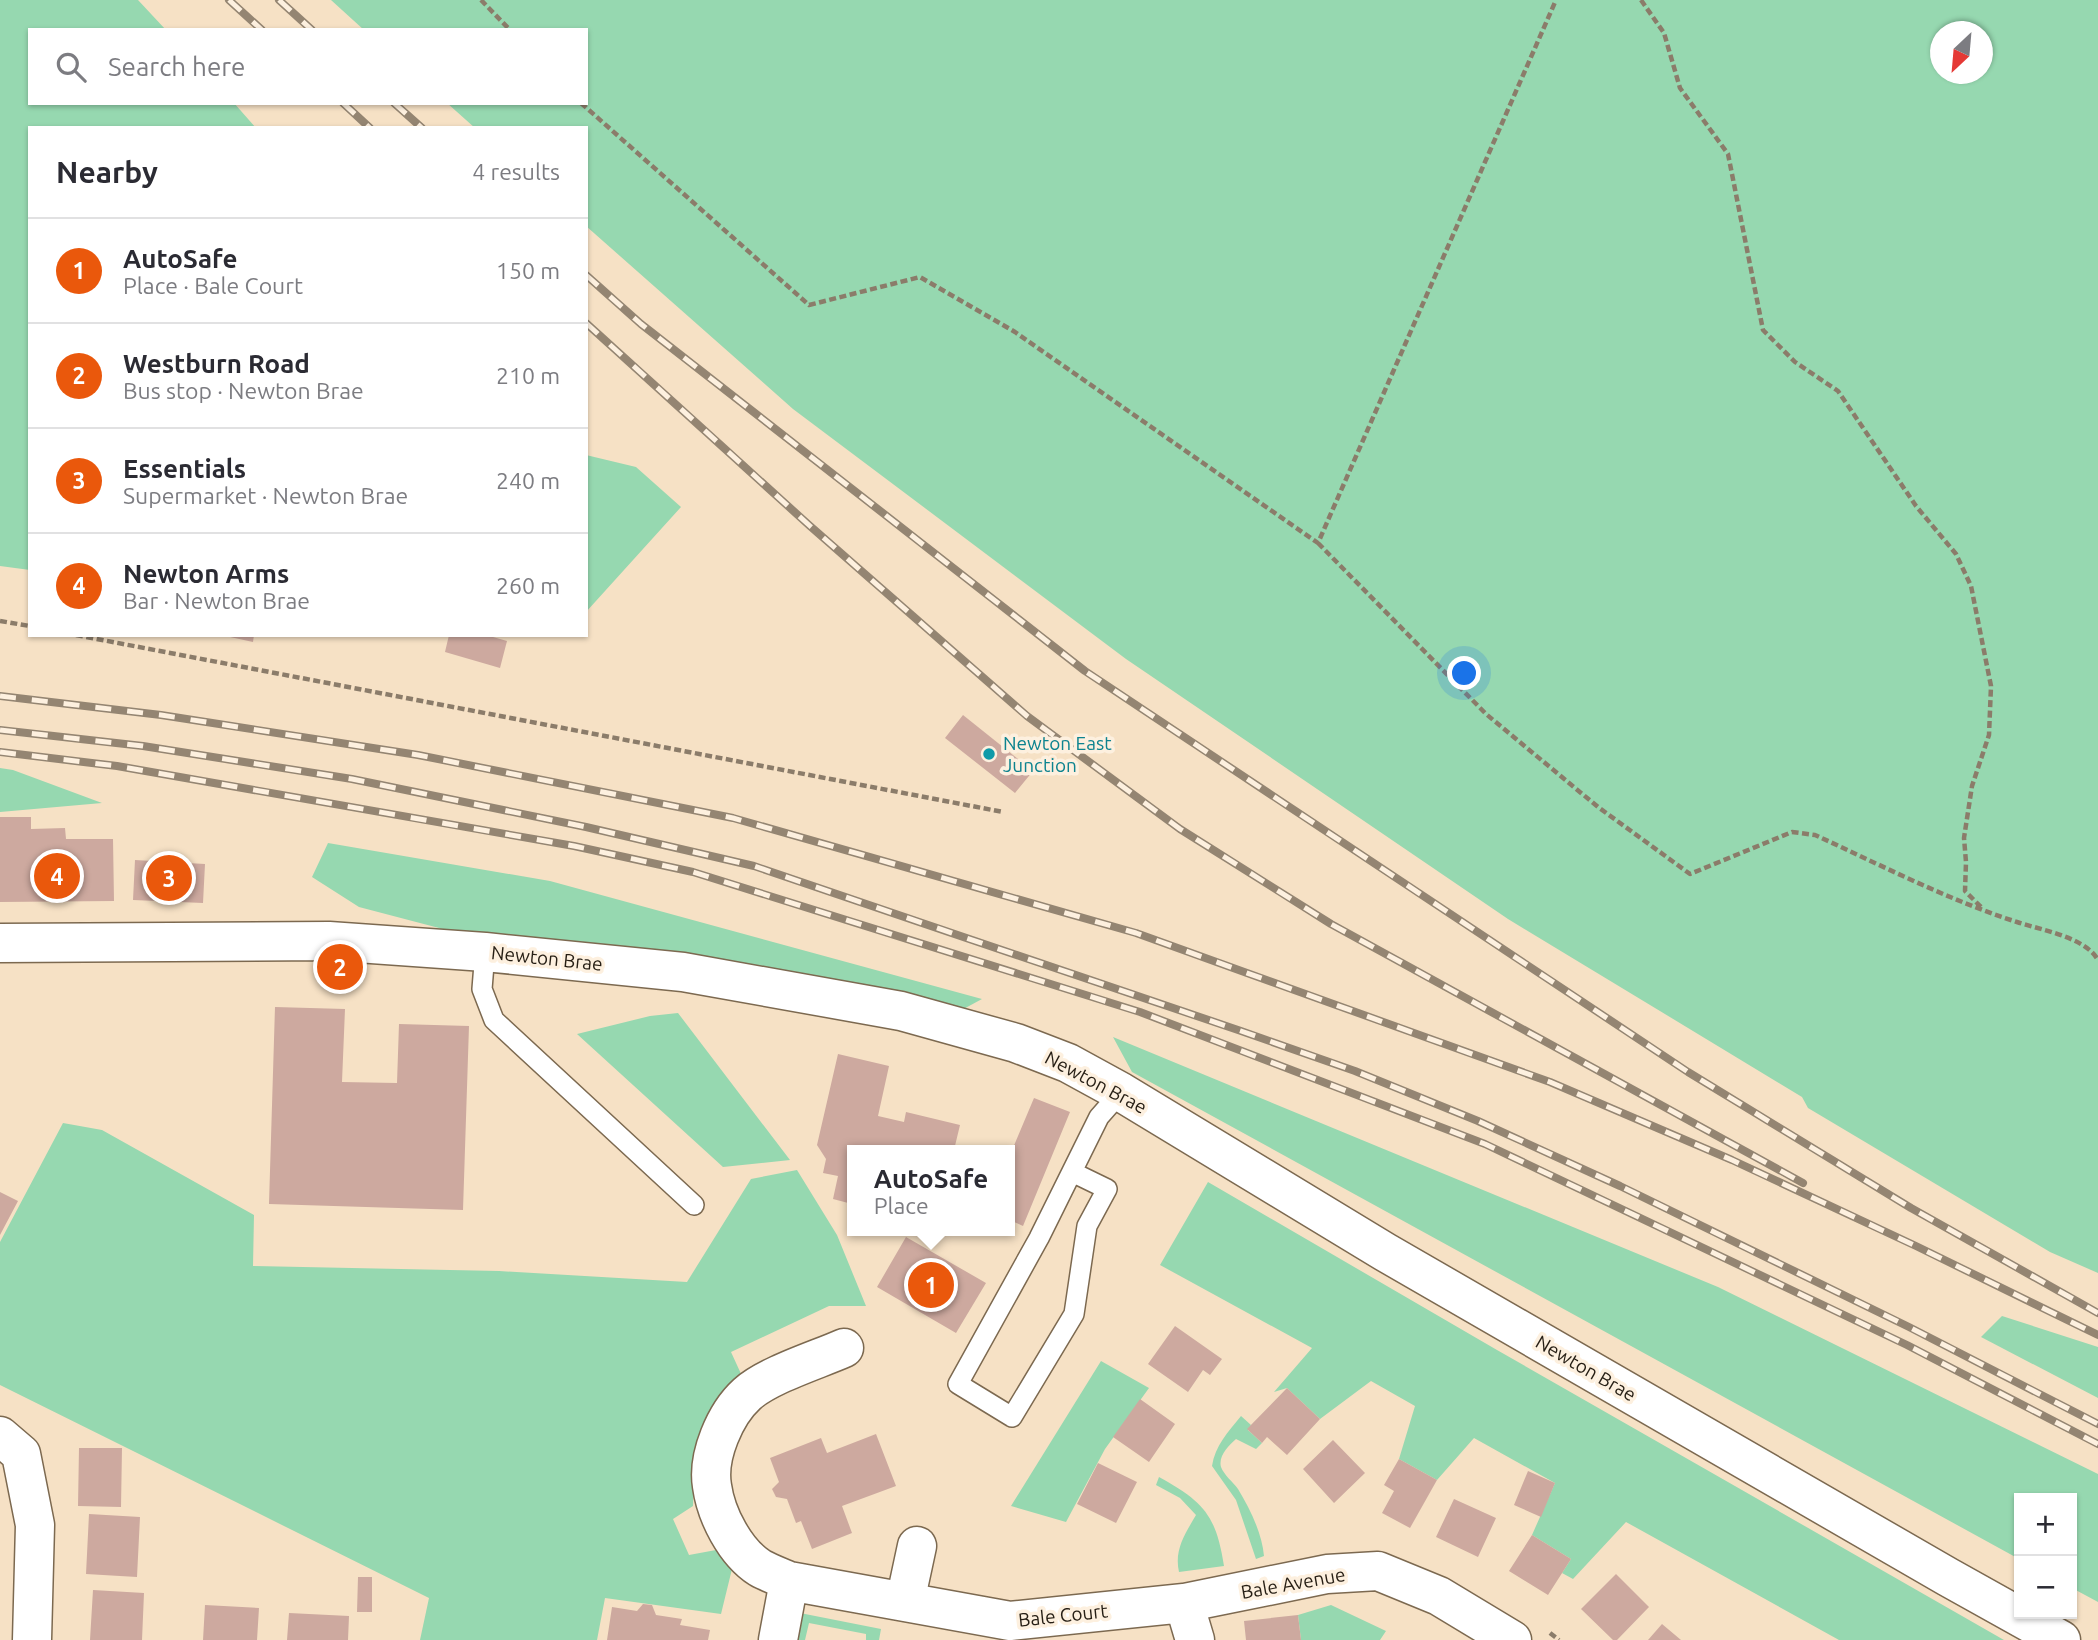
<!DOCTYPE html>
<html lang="en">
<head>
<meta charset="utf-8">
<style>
  :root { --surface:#fff; --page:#f2f2f3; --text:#2b2b33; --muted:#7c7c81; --line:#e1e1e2; --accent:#ea580c }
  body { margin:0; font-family:Ubuntu,sans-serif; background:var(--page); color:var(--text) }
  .controls { position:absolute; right:21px; bottom:21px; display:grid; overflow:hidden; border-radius:0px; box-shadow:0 2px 5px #0004 }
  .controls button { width:63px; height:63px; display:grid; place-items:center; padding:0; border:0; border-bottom:2px solid var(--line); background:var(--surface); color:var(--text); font:35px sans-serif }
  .compass { position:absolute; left:1930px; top:21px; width:63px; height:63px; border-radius:50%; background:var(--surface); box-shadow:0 2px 5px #0004; rotate:206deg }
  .you { position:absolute; left:1465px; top:674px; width:24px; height:24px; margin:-18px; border:5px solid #fff; border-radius:50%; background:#1a73e8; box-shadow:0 0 0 10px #1a73e833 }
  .badge { display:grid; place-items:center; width:46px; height:46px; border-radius:50%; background:var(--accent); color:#fff; font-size:23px; font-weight:700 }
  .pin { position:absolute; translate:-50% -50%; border:4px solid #fff; box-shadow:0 2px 7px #0006 }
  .popup { position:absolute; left:847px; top:1145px; width:168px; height:91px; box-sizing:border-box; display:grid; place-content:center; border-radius:0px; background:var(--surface); filter:drop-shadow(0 2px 5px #0005); font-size:23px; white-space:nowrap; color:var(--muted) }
  .popup b { font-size:26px; color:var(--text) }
  .popup::after { content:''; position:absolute; left:50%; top:100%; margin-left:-14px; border:14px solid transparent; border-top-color:var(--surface) }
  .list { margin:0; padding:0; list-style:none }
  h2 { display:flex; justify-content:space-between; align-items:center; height:91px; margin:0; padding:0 28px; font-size:30px }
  h2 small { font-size:23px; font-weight:400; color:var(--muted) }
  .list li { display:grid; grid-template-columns:46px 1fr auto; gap:21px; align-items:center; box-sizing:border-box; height:105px; padding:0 28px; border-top:2px solid var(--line) }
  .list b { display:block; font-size:26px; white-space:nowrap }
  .list p { margin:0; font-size:23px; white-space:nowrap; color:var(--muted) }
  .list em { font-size:23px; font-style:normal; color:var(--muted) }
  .icon { flex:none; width:38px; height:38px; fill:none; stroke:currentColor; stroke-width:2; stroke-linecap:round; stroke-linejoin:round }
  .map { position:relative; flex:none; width:2098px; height:1640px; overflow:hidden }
  .search { position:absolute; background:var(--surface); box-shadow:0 2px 5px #0004; left:28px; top:28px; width:560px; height:77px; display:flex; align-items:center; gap:18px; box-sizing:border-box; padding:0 24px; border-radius:0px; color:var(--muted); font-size:26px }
  .panel { position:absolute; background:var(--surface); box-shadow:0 2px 5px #0004; left:28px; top:126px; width:560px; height:511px; border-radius:0px }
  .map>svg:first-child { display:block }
</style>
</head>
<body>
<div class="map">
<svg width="2098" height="1640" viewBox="0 0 2098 1640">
  <rect width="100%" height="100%" fill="#f6e1c5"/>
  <!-- green -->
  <path fill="#96d8b0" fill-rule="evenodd" d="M0,0H138L166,30H30V103H234L256,128H30V570L0,566Z
    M331,0H2098V1273L2050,1252L1808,1108L1802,1097L1508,919L1126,659L793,409L586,226V128H475L447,103H586V30H364ZM1940,32H1982V74H1940Z
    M586,455L636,467L681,507L586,612Z
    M0,768L13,770L102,803L0,812Z
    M328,843L550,881L982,999L958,1012L461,943L439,928L359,907L312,877Z
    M678,1013L790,1160L723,1167L577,1034L650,1016Z
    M1113,1037L1718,1287L2098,1474V1602L2072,1588V1498H2019V1559L1132,1072Z
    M63,1123L102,1130L254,1215L253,1266L499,1271L687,1282L751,1179L797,1170L837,1235L866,1306H829L731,1352L742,1376L694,1473L693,1506L673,1519L689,1555L716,1550L732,1569L721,1614L605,1598L597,1640H420L429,1598L0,1385V1242Z
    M1208,1182L1497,1350L2004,1640H1839L1626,1522L1573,1579L1562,1573L1571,1559L1532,1535L1555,1483L1474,1438L1437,1480L1399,1459L1415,1406L1371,1381L1320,1419L1287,1388L1274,1392L1312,1348L1160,1265Z
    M2002,1316L2098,1347V1398L1981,1337Z
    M1101,1361L1149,1388L1105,1449L1066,1522L1011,1506Z
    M1241,1416L1251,1425L1248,1430L1262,1443L1256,1449L1236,1439C1229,1445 1218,1456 1221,1467C1224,1475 1233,1482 1238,1489C1250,1509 1262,1533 1264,1556L1256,1559L1236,1500L1212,1466C1215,1446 1228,1432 1241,1416Z
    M1159,1477C1204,1502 1216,1515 1224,1566L1179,1572C1174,1550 1185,1534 1196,1515L1180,1498L1156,1485Z
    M1331,1605L1386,1631L1380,1640H1301L1298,1615Z
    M800,1613L881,1629L879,1640H866V1634L809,1623L805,1640H795Z"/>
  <!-- building -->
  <path fill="#cda99f" d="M221,635H254L253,642Z
    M449,635H486L507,641L500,668L445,652Z
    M963,715L1033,771L1015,793L945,738Z
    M0,817H31V829L65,828L66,839H113L114,901L0,902Z
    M135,860L205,864L203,903L133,900Z
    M275,1007L345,1009L342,1082L397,1083L399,1024L469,1026L463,1210L269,1204Z
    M838,1054L889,1066L878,1116L904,1122L906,1112L960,1125L954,1150H852V1204L833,1199L838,1176L823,1173L826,1159L817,1145Z
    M1034,1098L1070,1112L1023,1226L1010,1220V1155Z
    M0,1192L18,1201L0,1235Z
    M906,1237L986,1283L956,1333L877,1287Z
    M1175,1326L1222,1359L1210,1375L1203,1370L1188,1392L1148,1364Z
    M1287,1388L1320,1419L1287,1455L1267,1437L1262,1443L1247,1429Z
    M1140,1399L1175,1424L1149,1462L1113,1437Z
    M876,1434L896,1486L842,1506L852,1533L812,1549L801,1521L796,1523L787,1499L776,1497L772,1489L779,1482L770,1458L821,1438L827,1453Z
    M1333,1440L1365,1473L1334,1503L1303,1469Z
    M79,1448H122L121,1507L78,1506Z
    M1399,1459L1437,1480L1410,1528L1382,1513L1394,1491L1384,1485Z
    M1098,1463L1137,1482L1116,1523L1077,1504Z
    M1528,1471L1555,1483L1541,1517L1514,1505Z
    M1454,1499L1496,1518L1478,1557L1436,1537Z
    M89,1514L140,1517L137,1577L86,1574Z
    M1532,1535L1571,1559L1548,1595L1509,1571Z
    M1616,1574L1649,1607L1617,1640H1613L1581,1609Z
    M358,1577H372V1612H357Z
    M93,1590L144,1593L142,1640H90Z
    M643,1604L652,1605L656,1615L682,1619L680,1625L710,1630L708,1640H607L612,1607L637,1611Z
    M205,1605L259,1608L257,1640H203Z
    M289,1613L349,1616L348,1640H287Z
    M1298,1615L1301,1640H1246L1244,1621Z
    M1662,1624L1681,1640H1648Z"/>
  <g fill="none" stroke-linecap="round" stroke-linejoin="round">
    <!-- lane casing -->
    <g stroke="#7c6950" stroke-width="22">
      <path id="lane" d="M485,952L482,989L494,1020L694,1205
        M1072,1172L1107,1189L1087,1226L1074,1314L1012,1417L958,1384L1039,1238L1099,1117L1121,1092"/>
    </g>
    <!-- street casing -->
    <g stroke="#7c6950" stroke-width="41">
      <path id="street" d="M844,1348C817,1360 768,1375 747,1394C725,1414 707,1456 712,1486C716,1515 735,1552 760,1568C769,1573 780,1577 789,1581L1010,1621L1184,1603L1195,1640
        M0,1436L21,1454L35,1525L32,1640
        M905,1602L917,1546
        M1184,1603L1327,1574L1378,1571L1439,1596L1512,1640
        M778,1640L789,1581"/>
    </g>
    <!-- secondary casing -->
    <g stroke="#7c6950" stroke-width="41">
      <path id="secondary" d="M0,943L329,941L485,952L683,972L901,1011L1016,1043L1068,1063L1121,1092L1385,1252L1948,1577L2061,1640"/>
    </g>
    <!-- path -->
    <path stroke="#8b7c6a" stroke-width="4.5" stroke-dasharray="7 3.5" stroke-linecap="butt" d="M481,0L510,30
      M1641,0L1664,33L1680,88L1728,154L1763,330L1795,362L1838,391L1916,506L1956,554L1971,586L1991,686L1989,735L1972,786L1964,838L1966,862L1965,891L1983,909
      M581,103L809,305L920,277L1015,332L1318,543L1556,0
      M1318,543L1486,714L1598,807L1690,874L1792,832L1815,835C1881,865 1948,900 2017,922C2041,930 2085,937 2098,960
      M0,621L30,626
      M76,635L1003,812
      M1550,1633L1559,1640"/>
    <!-- lane -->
    <use href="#lane" stroke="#fff" stroke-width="19"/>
    <!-- street -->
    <use href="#street" stroke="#fff" stroke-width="38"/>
    <!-- secondary -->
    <use href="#secondary" stroke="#fff" stroke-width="38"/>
    <!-- rail casing -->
    <g stroke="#948572" stroke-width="8">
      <path id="rail" d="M229,0L262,30
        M279,0L312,30
        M343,103L370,128
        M394,103L422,128
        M586,275L641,324L1085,671L1688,1072L1911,1208L2098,1313
        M586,323L810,526L1027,716L1180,829L1331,924L1803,1183
        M0,696L161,715L418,755L733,818L1136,933L1550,1082L1732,1160L1916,1246L2098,1335
        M0,730L143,746L352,779L586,827L754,866L1241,1031L1355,1071L1478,1121L1620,1186L1909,1327L2098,1424
        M0,752L117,766L574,846L693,872L1140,1012L1485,1144L1907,1345L2098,1444"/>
    </g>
    <!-- rail -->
    <use href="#rail" stroke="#fdf0df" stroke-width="5" stroke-dasharray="16" stroke-linecap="butt"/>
  </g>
  <!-- markers -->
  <circle fill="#0f9aa8" stroke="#fdf0df" stroke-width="2.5" cx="989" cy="754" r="7"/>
  <g text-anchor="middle" stroke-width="7" stroke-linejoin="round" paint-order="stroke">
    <!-- culture labels -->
    <g font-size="19" fill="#0d838f" stroke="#fdf0df" text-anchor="start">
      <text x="1003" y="750">Newton East<tspan x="1003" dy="22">Junction</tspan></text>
    </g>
    <!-- street labels -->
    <g font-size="19" fill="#261e14" stroke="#fdf0df">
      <text transform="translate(547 958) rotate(6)" y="7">Newton Brae</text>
      <text transform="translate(1096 1082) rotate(28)" y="7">Newton Brae</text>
      <text transform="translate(1586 1368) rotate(30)" y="7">Newton Brae</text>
      <text transform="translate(1293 1583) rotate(-10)" y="7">Bale Avenue</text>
      <text transform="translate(1063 1615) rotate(-6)" y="7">Bale Court</text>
    </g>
  </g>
</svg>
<div class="controls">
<button>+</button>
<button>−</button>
</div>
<svg class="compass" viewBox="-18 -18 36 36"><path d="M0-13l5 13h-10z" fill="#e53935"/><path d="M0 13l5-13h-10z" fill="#7c7c81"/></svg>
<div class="you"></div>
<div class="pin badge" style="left:931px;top:1285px">1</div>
<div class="popup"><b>AutoSafe</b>Place</div>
<div class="pin badge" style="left:340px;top:967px">2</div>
<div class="pin badge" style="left:169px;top:878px">3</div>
<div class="pin badge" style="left:57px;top:876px">4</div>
<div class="search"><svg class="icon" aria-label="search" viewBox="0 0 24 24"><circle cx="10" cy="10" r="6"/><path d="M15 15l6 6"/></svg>Search here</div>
<section class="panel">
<h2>Nearby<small>4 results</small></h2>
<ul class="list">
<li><span class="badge">1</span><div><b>AutoSafe</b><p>Place · Bale Court</p></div><em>150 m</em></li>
<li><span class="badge">2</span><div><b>Westburn Road</b><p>Bus stop · Newton Brae</p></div><em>210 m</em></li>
<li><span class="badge">3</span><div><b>Essentials</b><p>Supermarket · Newton Brae</p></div><em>240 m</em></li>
<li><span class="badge">4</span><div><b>Newton Arms</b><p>Bar · Newton Brae</p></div><em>260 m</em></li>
</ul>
</section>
</div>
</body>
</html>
